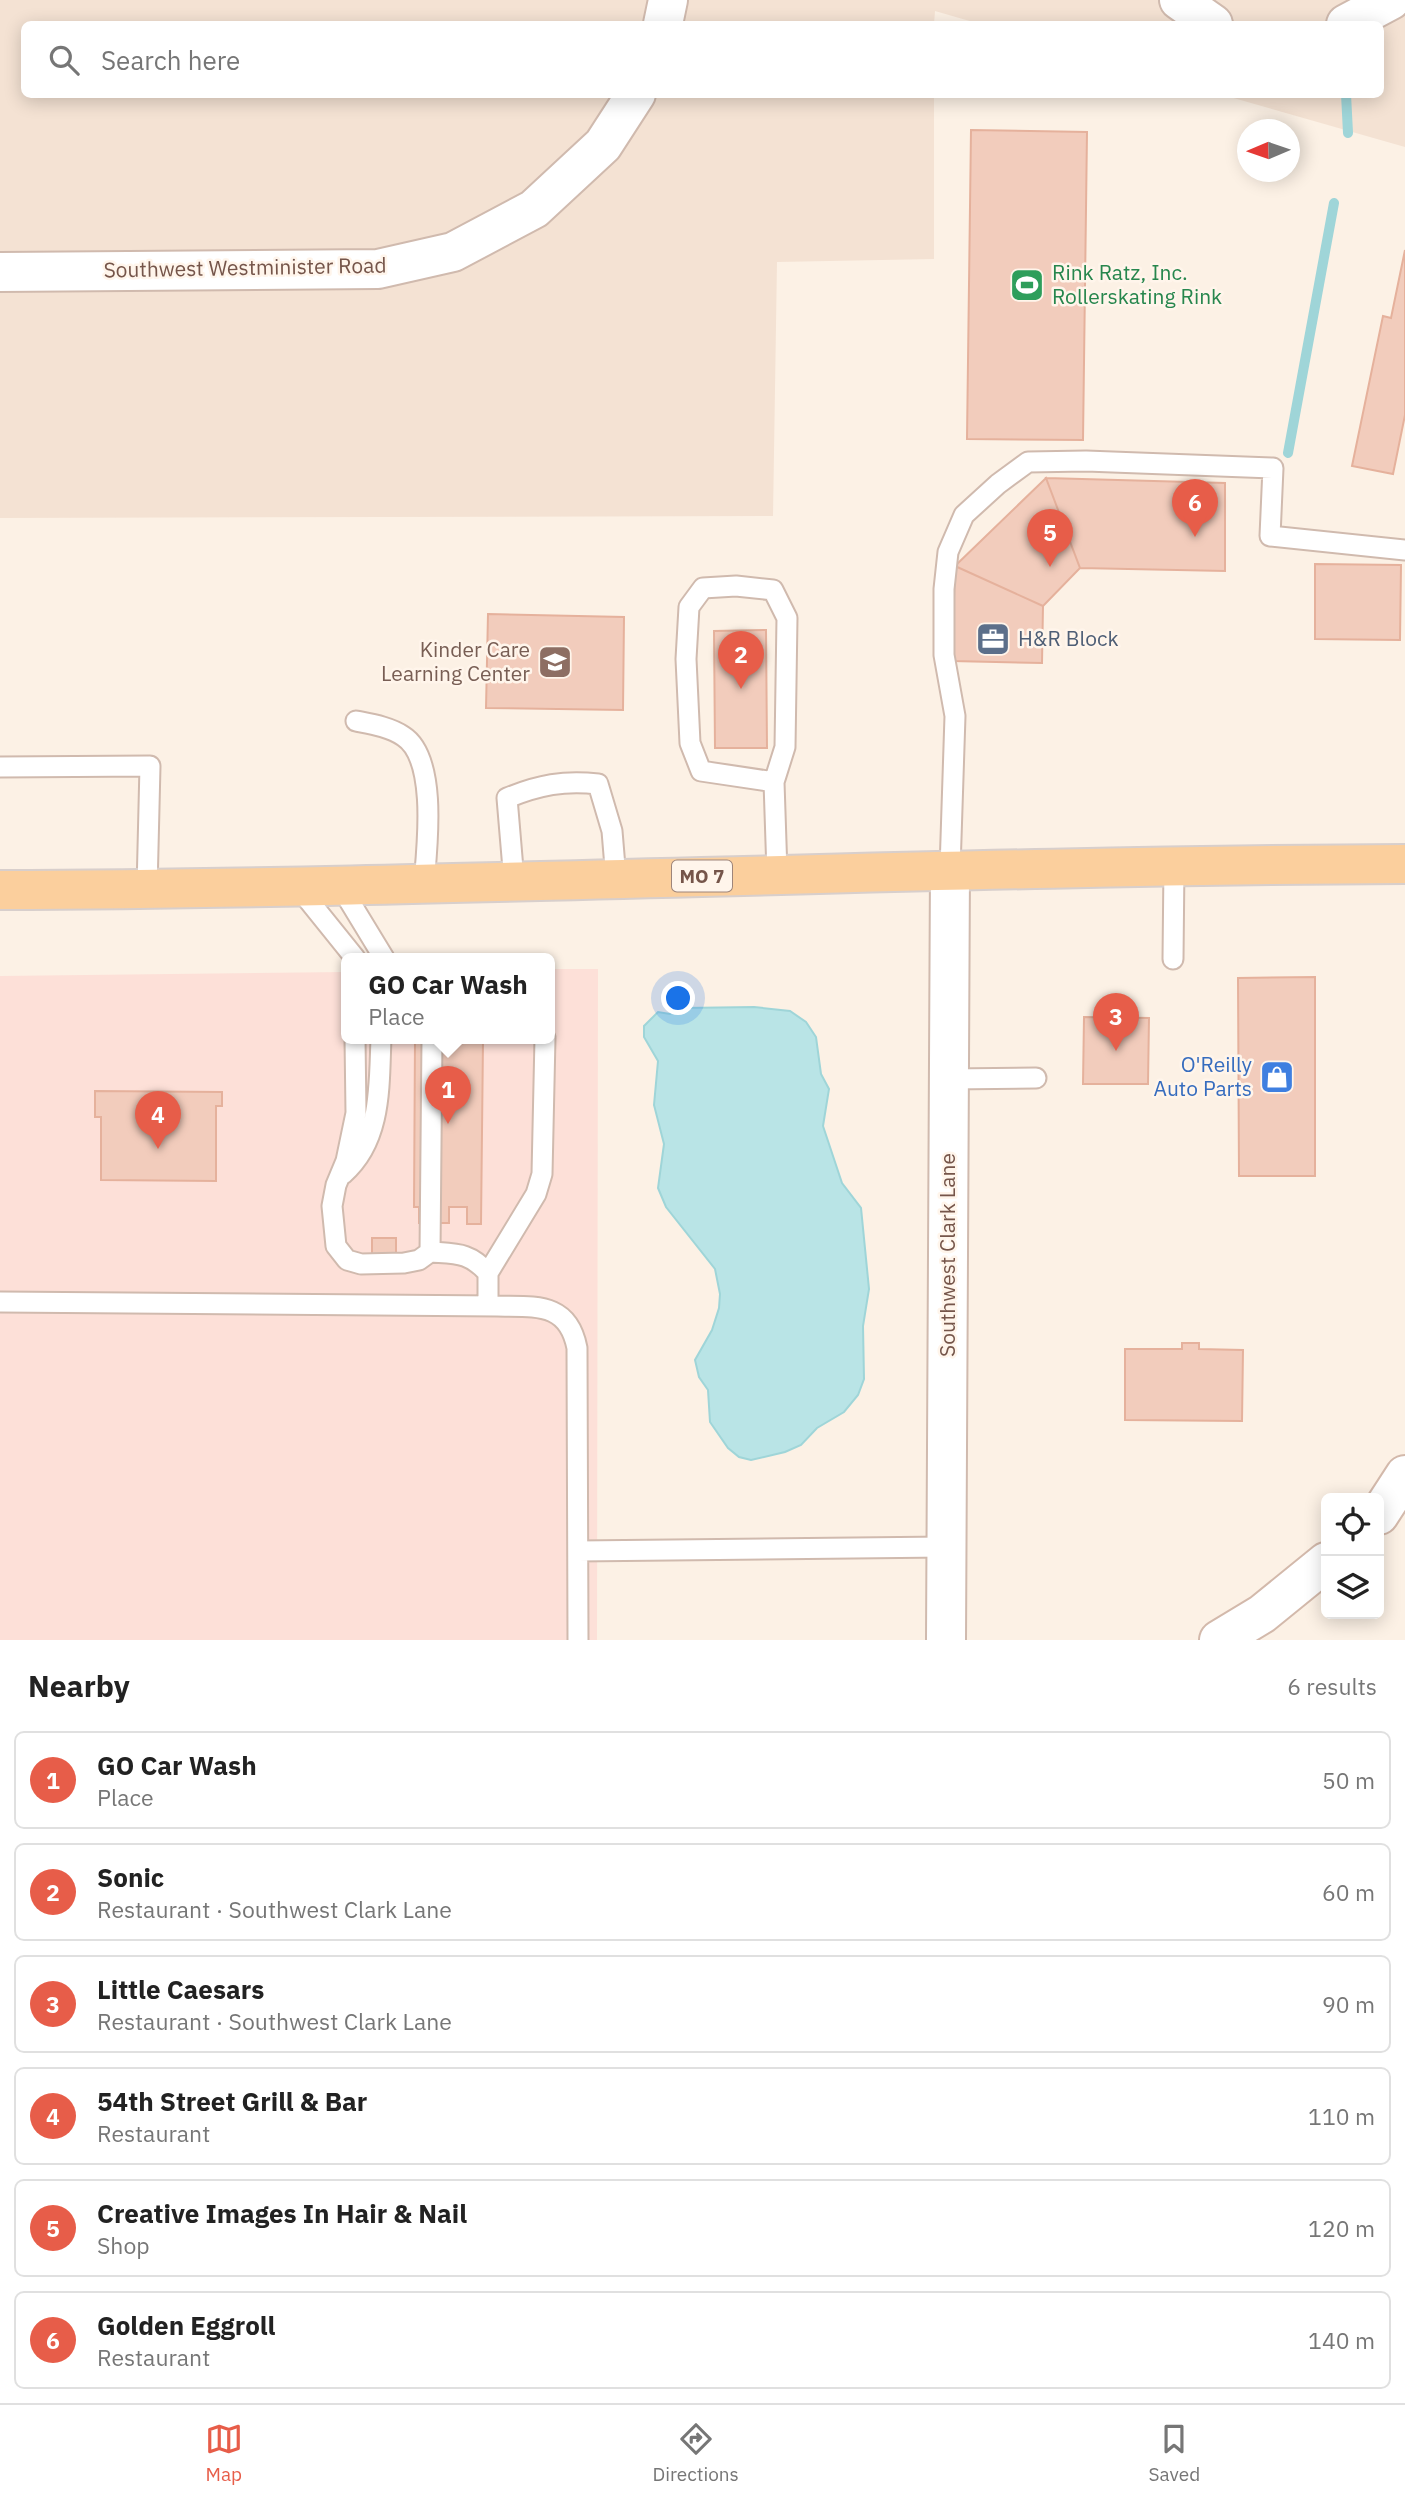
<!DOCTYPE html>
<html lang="en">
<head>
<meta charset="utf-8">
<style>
  :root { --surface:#fff; --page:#f2f2f2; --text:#222; --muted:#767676; --line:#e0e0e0; --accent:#e75d49 }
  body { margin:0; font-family:"IBM Plex Sans",sans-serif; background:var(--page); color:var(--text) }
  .controls { position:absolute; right:21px; bottom:21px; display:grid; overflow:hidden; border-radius:10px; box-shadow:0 4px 18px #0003 }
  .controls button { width:63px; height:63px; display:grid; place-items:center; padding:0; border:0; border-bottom:2px solid var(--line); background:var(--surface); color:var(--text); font:35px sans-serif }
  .compass { position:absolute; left:1237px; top:119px; width:63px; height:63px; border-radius:50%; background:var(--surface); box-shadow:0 4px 18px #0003; rotate:268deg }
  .you { position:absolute; left:679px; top:999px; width:24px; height:24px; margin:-18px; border:5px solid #fff; border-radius:50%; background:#1a73e8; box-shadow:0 0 0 10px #1a73e833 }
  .badge { display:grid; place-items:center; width:46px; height:46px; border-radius:50%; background:var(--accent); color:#fff; font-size:23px; font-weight:700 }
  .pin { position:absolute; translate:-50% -58px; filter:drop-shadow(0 2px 4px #0008) }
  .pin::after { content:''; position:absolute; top:37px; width:24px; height:21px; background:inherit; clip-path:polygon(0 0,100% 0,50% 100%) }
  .popup { position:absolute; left:341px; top:953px; width:214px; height:91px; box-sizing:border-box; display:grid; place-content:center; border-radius:10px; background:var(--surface); filter:drop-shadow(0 2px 5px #0005); font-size:23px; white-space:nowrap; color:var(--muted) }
  .popup b { font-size:26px; color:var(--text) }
  .popup::after { content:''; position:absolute; left:50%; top:100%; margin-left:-14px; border:14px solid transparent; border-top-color:var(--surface) }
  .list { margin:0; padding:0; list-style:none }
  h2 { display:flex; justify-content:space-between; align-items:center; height:91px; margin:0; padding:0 28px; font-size:30px }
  h2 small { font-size:23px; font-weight:400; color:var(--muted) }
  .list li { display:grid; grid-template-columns:46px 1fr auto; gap:21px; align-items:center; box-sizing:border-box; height:98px; margin:0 14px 14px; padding:0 14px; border:2px solid var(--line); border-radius:10px }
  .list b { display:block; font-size:26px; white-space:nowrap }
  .list p { margin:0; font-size:23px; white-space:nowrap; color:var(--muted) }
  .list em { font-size:23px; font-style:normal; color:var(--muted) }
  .icon { flex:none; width:38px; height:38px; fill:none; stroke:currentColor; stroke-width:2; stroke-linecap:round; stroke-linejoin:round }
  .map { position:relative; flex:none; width:1405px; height:1640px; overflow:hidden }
  .search { position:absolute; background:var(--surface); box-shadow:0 4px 18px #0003; left:21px; right:21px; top:21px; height:77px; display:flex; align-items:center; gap:18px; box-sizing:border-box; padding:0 24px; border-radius:10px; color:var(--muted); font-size:26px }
  .sheet { height:763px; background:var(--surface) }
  nav { display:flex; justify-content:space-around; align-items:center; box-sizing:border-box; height:98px; border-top:2px solid var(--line); background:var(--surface); font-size:19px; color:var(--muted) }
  nav a { display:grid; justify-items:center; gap:4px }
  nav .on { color:var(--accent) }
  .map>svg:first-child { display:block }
</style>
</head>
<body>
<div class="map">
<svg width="1405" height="1640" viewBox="0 0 1405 1640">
  <rect width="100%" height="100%" fill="#fcf1e5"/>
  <!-- residential -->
  <path fill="#f4e2d3" d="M0,0H1405V147L1223,95L1380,94V24H980L935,11L934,24H24V94L934,95V259L777,262L773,516L0,518Z"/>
  <!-- commercial -->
  <path fill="#fde0d8" d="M550,969H598L597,1640H0V976L346,972V1038H550Z"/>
  <!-- water -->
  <path fill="#b9e4e6" stroke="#9fd5d8" stroke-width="2" d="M754,1007L790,1011L806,1022L816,1037L821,1074L829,1089L823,1126L842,1183L861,1208L869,1289L863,1326L864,1379L858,1395L844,1412L817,1428L801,1445L785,1452L751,1460L739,1457L728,1448L710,1422L708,1390L699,1377L695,1360L712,1330L719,1308L720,1294L715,1269L666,1207L658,1188L664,1144L654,1105L658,1061L644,1037V1026L658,1012L670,1014L683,1008Z"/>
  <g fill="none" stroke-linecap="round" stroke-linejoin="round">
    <!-- stream -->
    <path stroke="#9fd5d8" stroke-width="10" d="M1346,94L1348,133
      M1288,453L1334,203"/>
  </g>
  <!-- building -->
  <path fill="#f2ccbc" stroke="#e5b19c" stroke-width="2" d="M971,130L1087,132L1083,440L967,439Z
    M1405,250V415L1393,474L1352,466L1383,316L1391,318Z
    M1046,478L1225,483V571L1080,568Z
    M1046,478L1080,568L1043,606L955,566Z
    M1315,564L1401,565L1400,640L1315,639Z
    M955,566L1043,606L1042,663L952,661Z
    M488,614L624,617L623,710L486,708Z
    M766,630L767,748H715L714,631Z
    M1315,977V1176H1239L1238,978Z
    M1084,1017L1149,1018L1148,1084H1083Z
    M419,1038L483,1040L481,1224H467V1207H449V1223H419V1207H414L415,1039Z
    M95,1091L222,1092V1106H216V1181L101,1180V1117H95Z
    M372,1238H396V1255H372Z
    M1182,1343H1199V1349L1243,1350L1242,1421L1125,1420V1349H1182Z"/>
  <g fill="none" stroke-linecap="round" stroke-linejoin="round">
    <!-- lane casing -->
    <g stroke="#d0baae" stroke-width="23">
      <path id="lane" d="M356,721C371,724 390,727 403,736C438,758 427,848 424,883
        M0,767L150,766L147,889
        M774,782L701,771L690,743L686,659L689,607L703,588L736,586L773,590L787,618L785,747L774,782L777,873
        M950,869L955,716L944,655V589L948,552L964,515L998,484L1028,462L1086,461L1273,468L1270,536L1405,550
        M514,881L507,798C539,785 564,780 598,784L612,831L616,879
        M339,884L384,958
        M297,886L355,958
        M1173,959L1174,865
        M355,1038L356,1113L346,1161L336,1185L332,1206L336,1246L347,1260L361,1264L404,1263L419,1260L430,1252C457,1254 469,1252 488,1273
        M949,1079L1036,1078
        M343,1174C382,1140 379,1086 381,1038
        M430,1252L432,1038
        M0,1302L497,1306C536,1307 568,1302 577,1348L578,1640
        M488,1306V1273L536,1194L542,1174L545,1038
        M578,1551L945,1547"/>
    </g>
    <!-- street casing -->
    <g stroke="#d0baae" stroke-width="42">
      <path id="street" d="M1179,0L1213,24
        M663,24L668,0
        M1346,24L1391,0
        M0,272L378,269L453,252L534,209L603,145L636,94
        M946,1640L950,869"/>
    </g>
    <!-- secondary casing -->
    <g stroke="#d3b9ab" stroke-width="42">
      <path id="secondary" d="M1379,1515L1405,1475
        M1219,1640L1262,1614L1326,1562"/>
    </g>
    <!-- primary casing -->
    <g stroke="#d8cfcc" stroke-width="42">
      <path id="primary" d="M0,890C468,888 936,866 1405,864"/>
    </g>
    <!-- lane -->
    <use href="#lane" stroke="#fff" stroke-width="19"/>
    <!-- street -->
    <use href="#street" stroke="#fff" stroke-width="38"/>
    <!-- secondary -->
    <use href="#secondary" stroke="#fff" stroke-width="38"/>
    <!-- primary -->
    <use href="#primary" stroke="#fbcf9d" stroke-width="38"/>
  </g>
  <!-- icons -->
  <defs>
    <g id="stadium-square" transform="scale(1.75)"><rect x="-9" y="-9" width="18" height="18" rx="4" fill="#2e9e5b" stroke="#fff5eb"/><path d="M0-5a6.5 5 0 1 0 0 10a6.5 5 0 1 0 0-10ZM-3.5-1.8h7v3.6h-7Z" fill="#fff"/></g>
    <g id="office-square" transform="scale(1.75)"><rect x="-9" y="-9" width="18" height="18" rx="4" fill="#5c6f8a" stroke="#fff5eb"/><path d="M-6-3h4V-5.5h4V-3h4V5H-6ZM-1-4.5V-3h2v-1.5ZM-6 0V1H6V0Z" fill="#fff"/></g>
    <g id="school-square" transform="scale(1.75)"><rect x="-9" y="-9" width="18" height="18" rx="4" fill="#8d6e63" stroke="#fff5eb"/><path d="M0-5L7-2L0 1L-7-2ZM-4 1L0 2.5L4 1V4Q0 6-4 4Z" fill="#fff"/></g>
    <g id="shop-square" transform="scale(1.75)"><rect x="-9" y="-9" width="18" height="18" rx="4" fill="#3f7fe0" stroke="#fff5eb"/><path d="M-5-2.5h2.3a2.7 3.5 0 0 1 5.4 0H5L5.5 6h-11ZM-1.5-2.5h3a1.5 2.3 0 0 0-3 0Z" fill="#fff"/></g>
  </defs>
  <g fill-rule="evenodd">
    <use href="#stadium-square" x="1027" y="285"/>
    <use href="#office-square" x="993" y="639"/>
    <use href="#school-square" x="555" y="662"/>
    <use href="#shop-square" x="1277" y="1077"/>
  </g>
  <g text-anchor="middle" stroke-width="5" stroke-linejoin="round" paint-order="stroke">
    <!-- shield labels -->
    <rect fill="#fff5eb" stroke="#9e857a" stroke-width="2" x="672" y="860.5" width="60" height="31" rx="5"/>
    <g font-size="19" font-weight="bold" fill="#75554a">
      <text x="702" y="883">MO 7</text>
    </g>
    <!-- street labels -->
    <g font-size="21" fill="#75554a" stroke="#fff5eb">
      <text transform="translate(245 268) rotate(-1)" y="7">Southwest Westminister Road</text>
      <text transform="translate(948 1255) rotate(-90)" y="7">Southwest Clark Lane</text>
    </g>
    <!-- leisure labels -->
    <g font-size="21" fill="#27864d" stroke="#fff5eb" text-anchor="start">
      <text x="1052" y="280">Rink Ratz, Inc.<tspan x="1052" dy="24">Rollerskating Rink</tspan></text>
    </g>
    <!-- service labels -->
    <g font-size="21" fill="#4e5e75" stroke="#fff5eb" text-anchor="start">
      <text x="1018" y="646">H&amp;R Block</text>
    </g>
    <!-- education labels -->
    <g font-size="21" fill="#785e54" stroke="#fff5eb" text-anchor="end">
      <text x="530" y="657">Kinder Care<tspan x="530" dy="24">Learning Center</tspan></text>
    </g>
    <!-- shop labels -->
    <g font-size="21" fill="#366cbe" stroke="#fff5eb" text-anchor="end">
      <text x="1252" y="1072">O'Reilly<tspan x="1252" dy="24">Auto Parts</tspan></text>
    </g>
  </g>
</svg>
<div class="controls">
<button><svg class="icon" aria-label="locate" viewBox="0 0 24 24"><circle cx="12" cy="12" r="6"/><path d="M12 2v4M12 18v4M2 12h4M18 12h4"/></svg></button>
<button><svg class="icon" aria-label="layers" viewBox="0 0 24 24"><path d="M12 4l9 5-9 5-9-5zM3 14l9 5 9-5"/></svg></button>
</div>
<svg class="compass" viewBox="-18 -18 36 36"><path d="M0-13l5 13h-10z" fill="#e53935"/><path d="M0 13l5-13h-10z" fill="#767676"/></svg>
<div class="you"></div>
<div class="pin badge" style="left:448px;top:1124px">1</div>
<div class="popup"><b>GO Car Wash</b>Place</div>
<div class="pin badge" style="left:741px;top:689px">2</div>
<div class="pin badge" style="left:1116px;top:1051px">3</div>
<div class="pin badge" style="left:158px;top:1149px">4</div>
<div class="pin badge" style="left:1050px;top:567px">5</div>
<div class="pin badge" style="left:1195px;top:537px">6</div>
<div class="search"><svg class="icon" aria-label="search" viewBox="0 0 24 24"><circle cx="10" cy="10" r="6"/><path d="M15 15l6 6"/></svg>Search here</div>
</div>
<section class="sheet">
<h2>Nearby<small>6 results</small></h2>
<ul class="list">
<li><span class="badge">1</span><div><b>GO Car Wash</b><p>Place</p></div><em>50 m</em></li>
<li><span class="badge">2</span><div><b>Sonic</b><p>Restaurant · Southwest Clark Lane</p></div><em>60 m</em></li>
<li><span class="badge">3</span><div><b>Little Caesars</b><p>Restaurant · Southwest Clark Lane</p></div><em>90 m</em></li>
<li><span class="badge">4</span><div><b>54th Street Grill &amp; Bar</b><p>Restaurant</p></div><em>110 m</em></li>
<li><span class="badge">5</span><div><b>Creative Images In Hair &amp; Nail</b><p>Shop</p></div><em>120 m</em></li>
<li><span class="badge">6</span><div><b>Golden Eggroll</b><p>Restaurant</p></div><em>140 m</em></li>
</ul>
</section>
<nav>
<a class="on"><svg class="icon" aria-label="map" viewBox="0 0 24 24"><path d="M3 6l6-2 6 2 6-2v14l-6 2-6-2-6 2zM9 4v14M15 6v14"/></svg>Map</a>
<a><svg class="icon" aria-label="directions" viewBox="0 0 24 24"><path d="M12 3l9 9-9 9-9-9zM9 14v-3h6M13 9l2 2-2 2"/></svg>Directions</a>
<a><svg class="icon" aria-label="saved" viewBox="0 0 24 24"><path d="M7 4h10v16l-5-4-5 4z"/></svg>Saved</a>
</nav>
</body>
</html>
